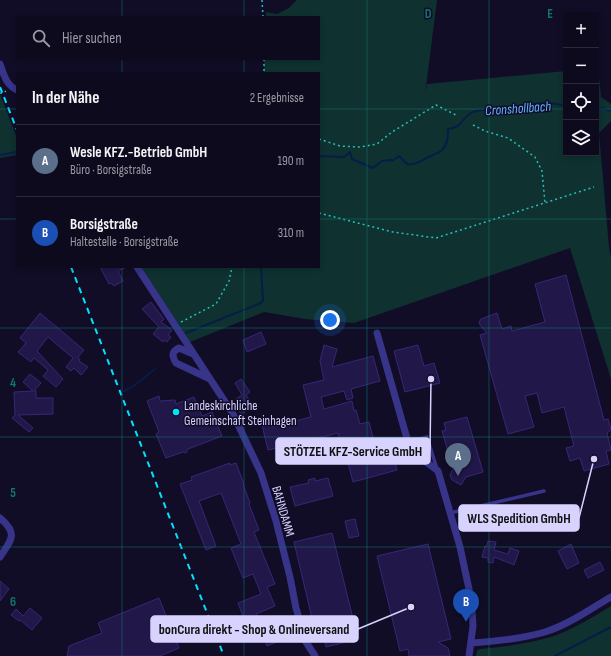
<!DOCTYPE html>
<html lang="de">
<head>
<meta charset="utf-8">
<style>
  :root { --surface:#0d0a1d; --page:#161326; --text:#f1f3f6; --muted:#9a9aa4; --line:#2d2b3b; --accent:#00e2fd }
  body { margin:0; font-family:"Sofia Sans Condensed",sans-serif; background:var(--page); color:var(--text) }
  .controls { position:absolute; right:12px; top:12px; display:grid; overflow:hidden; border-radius:0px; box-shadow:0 2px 6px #0003 }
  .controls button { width:36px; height:36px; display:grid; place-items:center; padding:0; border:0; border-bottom:1px solid var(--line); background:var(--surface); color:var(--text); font:20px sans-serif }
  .you { position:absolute; left:330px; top:320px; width:14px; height:14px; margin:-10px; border:3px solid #fff; border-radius:50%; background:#1a73e8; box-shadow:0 0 0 6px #1a73e833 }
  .badge { display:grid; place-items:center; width:26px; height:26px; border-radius:50%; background:var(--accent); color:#fff; font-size:13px; font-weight:700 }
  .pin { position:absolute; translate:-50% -33px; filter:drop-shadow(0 1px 2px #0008) }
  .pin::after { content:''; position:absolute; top:21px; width:14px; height:12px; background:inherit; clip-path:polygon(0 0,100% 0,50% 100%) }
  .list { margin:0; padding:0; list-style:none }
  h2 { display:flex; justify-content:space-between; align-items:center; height:52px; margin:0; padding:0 16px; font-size:17px }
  h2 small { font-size:13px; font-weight:400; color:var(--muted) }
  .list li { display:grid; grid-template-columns:26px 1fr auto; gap:12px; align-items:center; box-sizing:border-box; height:72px; padding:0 16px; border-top:1px solid var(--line) }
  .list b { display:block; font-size:15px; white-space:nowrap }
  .list p { margin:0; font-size:13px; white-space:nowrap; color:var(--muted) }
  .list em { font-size:13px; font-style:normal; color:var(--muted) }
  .icon { flex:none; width:22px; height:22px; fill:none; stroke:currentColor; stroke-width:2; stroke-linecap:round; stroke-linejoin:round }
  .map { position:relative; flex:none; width:611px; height:656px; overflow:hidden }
  .search { position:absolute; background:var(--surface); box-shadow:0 2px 6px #0003; left:16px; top:16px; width:304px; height:44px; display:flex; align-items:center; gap:10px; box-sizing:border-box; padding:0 14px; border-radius:0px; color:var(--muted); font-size:15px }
  .panel { position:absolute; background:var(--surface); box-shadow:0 2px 6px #0003; left:16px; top:72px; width:304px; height:196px; border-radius:0px }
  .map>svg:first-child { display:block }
</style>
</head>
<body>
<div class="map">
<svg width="611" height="656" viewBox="0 0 611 656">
  <rect width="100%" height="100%" fill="#110d27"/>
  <!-- green -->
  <path fill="#0f3130" d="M297,0H437L425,95L427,84L566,71V153H596V68H598L601,97L611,104V121L599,133L609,247L611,259V379L570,248L354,323L305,319L264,312L190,342L141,267H319V73H264V59H319V17H266V12L277,14L289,8Z
    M0,94L17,138V155L0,158Z
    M611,606V656H476L477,651L480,649C503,647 525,644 547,638C567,633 593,617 611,606Z"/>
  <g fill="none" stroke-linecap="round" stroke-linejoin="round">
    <!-- stream -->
    <path stroke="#051d47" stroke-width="2" d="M596,111L603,108L611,111
      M0,155L17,152
      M319,156L344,157L350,152L352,159L373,168L382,161L391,160L392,161L399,156L407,164C416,166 423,159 431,156C435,153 439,154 442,150C448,144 448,137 448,129C462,128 461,119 471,113C483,107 496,112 508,107C526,105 548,100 566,106
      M186,333L261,303L263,300L261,267
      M124,391C136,387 145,376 155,369
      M555,656L611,627"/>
  </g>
  <!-- building -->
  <path fill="#221749" stroke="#372777" d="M100,267H127L118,271L123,281L114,286L111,283L109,284Z
    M566,275L604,420L608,419L611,430L607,433L611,450L606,451L609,464L584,471L580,458L570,461L566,448L574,446L564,407L542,413L537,393L525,396L534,427L508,434L480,335L487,333L480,325L479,322L481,319L497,313L502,329L511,326L512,331L545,322L535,284Z
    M151,302L164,319L161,322L172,330L168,335L171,337L167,342L164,340L163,342L153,334L159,327L142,309Z
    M40,313L84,350L78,357L80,360L79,361L88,367L81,375L74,368L71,371L66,367L73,358L48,337L37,351L63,379L56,387L43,376L48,370L34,358L31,362L18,352L26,343L20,338Z
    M261,332L266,344L247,352L243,340Z
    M324,345L337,349L332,367L373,356L380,381L351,389L353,398L347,400L344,391L321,397L324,409L352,401L354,411L356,410L360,424L369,422L377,453L391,449L393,456L395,457L394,459L397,470L353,482L345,452H343L338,433L268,450L262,425L271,423L272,427L311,417L303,385L324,380L320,361Z
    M418,345L424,366L434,363L440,383L405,392L394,351Z
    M30,374L41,383L34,391H36V398H53V414L18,415L33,428L29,432L12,418L15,415L14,392L33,391L23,382Z
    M241,379L250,392L246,395L250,401L248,402L251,407L241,414L234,403L237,401L236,399L242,395L235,383Z
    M159,396L160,401L175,400L176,404L194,397L202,416L212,412L222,436L188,449L186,453L183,452L166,458L156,434L159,432L147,401Z
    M467,417L483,472L466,477L461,485L452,480L450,475L453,469L442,431L446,430L444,423Z
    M230,463V465L236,463L244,484H243L250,503L249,504L259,530L254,532L275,584L267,587L275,606L256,614L261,629L248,634V636L243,638L239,627L246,624L238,603L261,594L253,574L243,578L231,548L241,544L221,493L199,501L216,546L206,550L180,484L192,480L191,477Z
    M315,478V481L328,478L333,496L295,506L290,487L309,483L308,480Z
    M355,519L359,536L349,538L345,521Z
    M332,533L358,639L326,647L322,629L315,631L294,542Z
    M488,541L496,542L494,550L508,554L510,548L519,551L514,565L494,557L493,563L488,562V558L482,557L485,546H487Z
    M428,544L451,639L438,642L448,648L450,656H409L408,649L400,651L377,556Z
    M571,544L579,563L567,569L558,551Z
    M600,562L604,570L588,578L584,570Z
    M0,581L9,589L0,601Z
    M159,598L179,648L160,656H67L69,646L102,633L98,623Z
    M30,608L42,618L32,630L20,620L19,621L11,615L16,609L23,616Z
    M278,624L281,625L286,638L267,646L261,631L267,628L272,630L274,626Z"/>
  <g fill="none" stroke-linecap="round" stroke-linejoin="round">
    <!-- path -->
    <path stroke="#24c1b9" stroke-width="1.5" stroke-dasharray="2 3" stroke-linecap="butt" d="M262,0L263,17
      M264,59V73
      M0,93H3L6,91
      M473,125L485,131L508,138L535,157L542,171L545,203
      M319,139L340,146L360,147L377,144L392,132L436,105L456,115
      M319,213L393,232L436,238L594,187
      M181,322L216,304L229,281L232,267"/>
    <!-- lane -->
    <path stroke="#37348a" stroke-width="3.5" d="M408,442L427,437L437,469
      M450,513L544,491"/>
    <!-- street -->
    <path stroke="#37348a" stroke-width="7" d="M0,64C4,75 6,85 17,90
      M137,267L233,414L261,473L276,521L290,577L296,608L306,642L315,656
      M377,333L408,442L412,451L438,471L460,547L469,589L472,609L473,626L469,656
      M193,354L179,348C171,352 172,356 176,363L210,379
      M0,518C19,534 11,540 0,557
      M471,643C496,641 521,639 545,632C568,625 590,609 611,597"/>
    <!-- rail -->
    <path stroke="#00e2fd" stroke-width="2" stroke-dasharray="6 5" stroke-linecap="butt" d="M0,87L17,130
      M71,267L224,656"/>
  </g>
  <!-- grid -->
  <path fill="none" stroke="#0f766e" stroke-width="1" stroke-opacity="0.55" d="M122,0V17M244,0V17M367,0V656M489,0V656M122,59V73M244,59V73M0,109H17M319,109H566M596,109H611M0,219H17M319,219H611M122,267V656M244,267V656M0,328H611M0,437H611M0,547H611"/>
  <!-- markers -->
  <circle fill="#00e2fd" stroke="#110d27" stroke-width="1.5" cx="176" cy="412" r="4"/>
  <g text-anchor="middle" stroke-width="3" stroke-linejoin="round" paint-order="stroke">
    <!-- poi labels -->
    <g font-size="13" fill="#d8d2ff" stroke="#110d27" text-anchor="start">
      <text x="184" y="410">Landeskirchliche<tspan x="184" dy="15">Gemeinschaft Steinhagen</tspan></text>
    </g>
    <!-- street labels -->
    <g font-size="13" fill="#d8d2ff" stroke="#110d27">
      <text transform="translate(284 511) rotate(74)" y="5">BAHNDAMM</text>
    </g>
    <!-- water labels -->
    <g font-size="14" font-style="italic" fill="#60b4ff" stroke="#110d27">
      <text transform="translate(518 108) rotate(-4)" y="5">Cronshollbach</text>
    </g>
  </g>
  <g font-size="13" text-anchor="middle" font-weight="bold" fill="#0f766e" stroke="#110d27" stroke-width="3" stroke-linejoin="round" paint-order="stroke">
    <text x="428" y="18">D</text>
    <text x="550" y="18">E</text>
    <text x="13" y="387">4</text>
    <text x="13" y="497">5</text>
    <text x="13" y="606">6</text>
  </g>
  <!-- callouts -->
  <path fill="none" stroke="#d8d2ff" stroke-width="1.5" d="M431 379L430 451M594 459L579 518M411 607L358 629"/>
  <g fill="#d8d2ff" stroke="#110d27" stroke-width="1.5">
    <circle cx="431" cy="379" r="4"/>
    <circle cx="594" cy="459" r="4"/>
    <circle cx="411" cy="607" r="4"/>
  </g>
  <g fill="#d8d2ff" stroke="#d8d2ff" stroke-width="1.5">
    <rect x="276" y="438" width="154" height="26" rx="4"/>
    <rect x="459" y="505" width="120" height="26" rx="4"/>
    <rect x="151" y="616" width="207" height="26" rx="4"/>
  </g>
  <g font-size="14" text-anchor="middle" font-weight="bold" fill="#111">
    <text x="353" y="456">STÖTZEL KFZ-Service GmbH</text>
    <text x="519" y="523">WLS Spedition GmbH</text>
    <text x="254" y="634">bonCura direkt - Shop &amp; Onlineversand</text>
  </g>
</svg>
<div class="controls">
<button>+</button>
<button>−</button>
<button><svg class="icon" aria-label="locate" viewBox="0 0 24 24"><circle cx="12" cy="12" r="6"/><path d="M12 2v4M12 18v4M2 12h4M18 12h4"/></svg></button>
<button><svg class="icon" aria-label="layers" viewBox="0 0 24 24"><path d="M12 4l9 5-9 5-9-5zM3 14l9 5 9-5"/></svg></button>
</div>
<div class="you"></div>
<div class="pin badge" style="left:458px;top:476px;background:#5c6f8a">A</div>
<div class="pin badge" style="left:466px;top:622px;background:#1a4fb4">B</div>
<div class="search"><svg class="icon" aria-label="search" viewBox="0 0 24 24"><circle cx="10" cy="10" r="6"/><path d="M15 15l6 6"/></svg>Hier suchen</div>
<section class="panel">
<h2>In der Nähe<small>2 Ergebnisse</small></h2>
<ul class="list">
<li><span class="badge" style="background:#5c6f8a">A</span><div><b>Wesle KFZ.-Betrieb GmbH</b><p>Büro · Borsigstraße</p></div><em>190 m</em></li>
<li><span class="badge" style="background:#1a4fb4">B</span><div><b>Borsigstraße</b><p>Haltestelle · Borsigstraße</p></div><em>310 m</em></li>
</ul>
</section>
</div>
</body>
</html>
